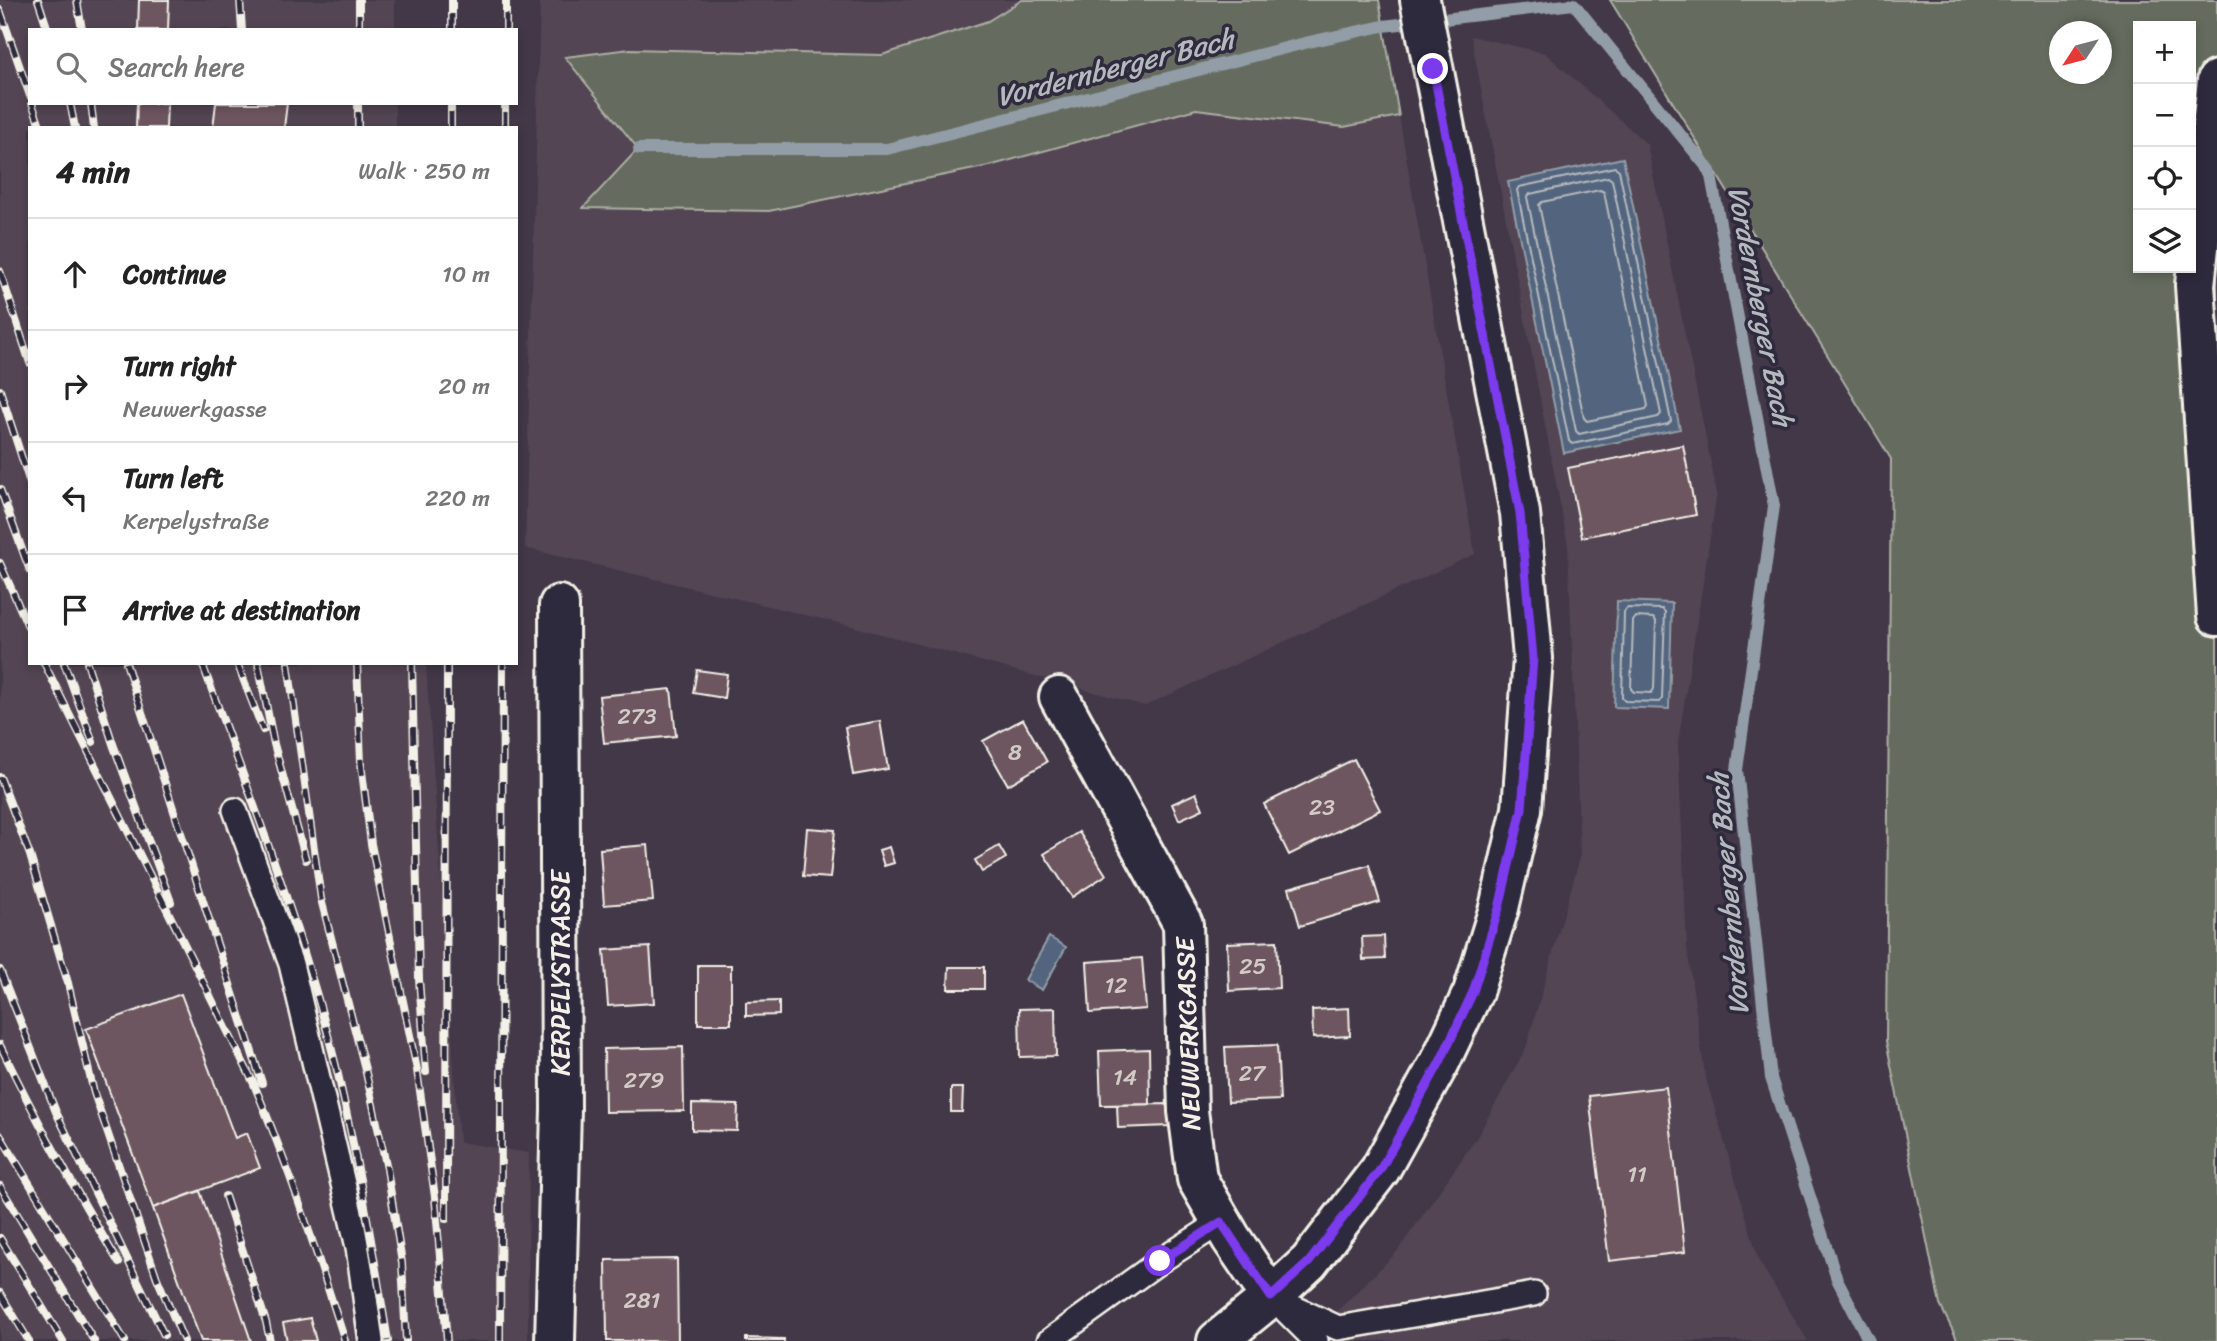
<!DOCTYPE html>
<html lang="en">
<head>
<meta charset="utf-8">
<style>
  :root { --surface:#fff; --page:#f2f2f2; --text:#222; --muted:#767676; --line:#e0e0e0 }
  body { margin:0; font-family:Sriracha,sans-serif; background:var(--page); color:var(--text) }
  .controls { position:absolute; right:21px; top:21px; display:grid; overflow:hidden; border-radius:0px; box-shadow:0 4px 10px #0003 }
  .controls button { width:63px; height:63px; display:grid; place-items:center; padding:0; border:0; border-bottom:2px solid var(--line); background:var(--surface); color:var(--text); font:35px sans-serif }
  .compass { position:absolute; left:2049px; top:21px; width:63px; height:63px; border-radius:50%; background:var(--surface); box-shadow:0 4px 10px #0003; rotate:234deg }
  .stop { position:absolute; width:21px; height:21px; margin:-16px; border:5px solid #7c3aed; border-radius:50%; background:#fff }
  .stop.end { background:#7c3aed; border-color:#fff; box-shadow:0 2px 7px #0008 }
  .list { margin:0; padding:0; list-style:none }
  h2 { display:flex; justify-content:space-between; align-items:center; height:91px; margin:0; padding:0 28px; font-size:30px }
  h2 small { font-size:23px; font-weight:400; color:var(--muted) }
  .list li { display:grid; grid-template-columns:46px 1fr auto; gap:21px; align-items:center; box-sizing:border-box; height:112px; padding:0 28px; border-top:2px solid var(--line) }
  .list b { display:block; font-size:26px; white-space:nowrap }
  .list p { margin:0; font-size:23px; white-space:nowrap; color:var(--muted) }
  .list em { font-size:23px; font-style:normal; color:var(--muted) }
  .icon { flex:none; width:38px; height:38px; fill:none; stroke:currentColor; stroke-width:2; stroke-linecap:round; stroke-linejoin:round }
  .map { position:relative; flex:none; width:2217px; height:1341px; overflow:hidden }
  .search { position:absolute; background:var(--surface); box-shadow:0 4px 10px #0003; left:28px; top:28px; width:490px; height:77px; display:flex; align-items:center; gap:18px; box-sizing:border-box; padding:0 24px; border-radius:0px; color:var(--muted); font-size:26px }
  .panel { position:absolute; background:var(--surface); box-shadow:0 4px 10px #0003; left:28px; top:126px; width:490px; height:539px; border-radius:0px }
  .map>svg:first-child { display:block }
</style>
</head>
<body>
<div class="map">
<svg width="2217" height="1341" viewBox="0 0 2217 1341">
  <rect width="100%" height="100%" fill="#423848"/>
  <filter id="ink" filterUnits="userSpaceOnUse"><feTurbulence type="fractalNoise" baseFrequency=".0143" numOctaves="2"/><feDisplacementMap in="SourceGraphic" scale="14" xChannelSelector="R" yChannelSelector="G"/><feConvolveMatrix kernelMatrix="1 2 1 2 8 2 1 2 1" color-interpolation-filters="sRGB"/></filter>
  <g filter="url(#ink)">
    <!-- built -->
    <path fill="#524553" d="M0,0H395V30H30V103H395V128H30V663H426L459,1142L529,1153L528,1341H0Z
      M540,0H1379L1475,554L1145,706L851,626L525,548Z
      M1471,36L1545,53L1647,144L1717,493L1678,743L1687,947L1705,1075L1759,1261L1808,1341H1307L1397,1252L1477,1137L1526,1048L1580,857L1568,546Z"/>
    <!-- green -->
    <path fill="#656c5f" stroke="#acaea4" stroke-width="2" fill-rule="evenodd" d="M1022,0H1379L1399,116L1344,127L1196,109L989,166L769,211L583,208L638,149L565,57L630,49L882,55L988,21Z
      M1610,0H2217V1341H1958L1940,1305L1886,1041L1891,459ZM2138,26H2191V268H2138ZM2060,32H2102V74H2060Z"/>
    <!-- water -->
    <path fill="#53657e" stroke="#939da8" stroke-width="2" d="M1623,158L1680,429L1564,453L1508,182Z
      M1617,601L1672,603L1669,709L1614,707Z
      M1049,937L1066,947L1042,990L1025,980Z"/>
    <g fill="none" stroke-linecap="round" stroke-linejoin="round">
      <!-- shore -->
      <path stroke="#b4b9be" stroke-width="2" d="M1615,167L1619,170L1671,421L1668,424L1572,444L1569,441L1517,190L1519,187Z
        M1608,177L1612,180L1661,414L1658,417L1579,434L1576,431L1527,197L1530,194Z
        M1600,190L1604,192L1648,406L1646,409L1587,421L1584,418L1539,205L1542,202Z
        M1627,608L1662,609L1665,612L1662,699L1660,702L1625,701L1622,698L1624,612Z
        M1636,617L1653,618L1656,621L1654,689L1651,693L1634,692L1631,689L1633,621Z"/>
      <!-- stream -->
      <path stroke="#939da8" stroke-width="12" d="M639,149H887L1309,42L1383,26L1574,4L1710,171L1774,506L1737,770L1771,1078L1837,1279L1869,1341"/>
    </g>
    <!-- building -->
    <path fill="#6e5761" stroke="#f4f1e8" stroke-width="2" d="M139,0H169L168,30H138Z
      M137,103H167L166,128H136Z
      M216,103H287L284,128H213Z
      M1683,445L1696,515L1582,537L1568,468Z
      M697,670L727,674L724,698L693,693Z
      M671,689L676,736L604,743L599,696Z
      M1023,719L1047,762L1008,785L983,741Z
      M880,721L888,769L853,775L845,727Z
      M1354,759L1380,810L1289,855L1264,804Z
      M1196,793L1203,809L1179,820L1172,804Z
      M807,828L835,830L830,878L803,876Z
      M1079,832L1106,875L1072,897L1044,854Z
      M648,845L653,901L604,905L600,849Z
      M999,846L1006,858L982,872L975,860Z
      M889,847L894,863L884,866L879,850Z
      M1369,865L1380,902L1300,926L1289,888Z
      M1384,936L1385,959L1363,960L1362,937Z
      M1277,941L1279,988L1229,991L1227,943Z
      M650,947L654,1003L608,1006L604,950Z
      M1142,958L1146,1009L1090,1013L1087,962Z
      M698,965H731V1024H698Z
      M949,967H984V989H948Z
      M181,994L235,1138L247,1133L260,1168L153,1208L86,1029Z
      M779,1001V1015L746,1016V1002Z
      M1055,1008L1056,1056L1020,1057L1019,1009Z
      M1349,1008L1350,1036L1313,1038L1312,1010Z
      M1277,1045L1280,1100L1228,1102L1225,1047Z
      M683,1047L684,1111L605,1112L604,1049Z
      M1149,1049L1150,1104L1101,1105L1099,1051Z
      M1666,1087L1685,1252L1609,1261L1589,1096Z
      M951,1088H963L962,1112H951Z
      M692,1104L738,1105L737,1131L692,1130Z
      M1170,1104V1126L1118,1128L1117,1105Z
      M200,1191L251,1341H201L153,1208Z
      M677,1259L678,1341H607L606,1260Z
      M310,1318L316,1341H287L283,1323Z
      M746,1338L784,1339V1341H746Z"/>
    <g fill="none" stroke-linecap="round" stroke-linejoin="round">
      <!-- lane casing -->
      <g stroke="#f4f1e8" stroke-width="28">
        <path id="lane" d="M235,810L291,964L358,1247L371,1341
          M1271,1297L1338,1328L1534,1294
          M1286,1311L1316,1341
          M1049,1341L1160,1261L1221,1222"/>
      </g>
      <!-- street casing -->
      <g stroke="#f4f1e8" stroke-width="44">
        <path id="street" d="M2217,80L2195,285L2217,616
          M1059,697L1183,924L1188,1111L1197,1179L1231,1238L1271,1297
          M555,1341L561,1109L559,605"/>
      </g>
      <!-- secondary casing -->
      <g stroke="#f4f1e8" stroke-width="44">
        <path id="secondary" d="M1217,1341L1271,1297L1309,1262L1380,1170L1440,1062L1473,992L1499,908L1522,809L1533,658L1520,513L1420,0"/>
      </g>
      <!-- lane -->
      <use href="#lane" stroke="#2f2a3d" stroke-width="23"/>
      <!-- street -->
      <use href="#street" stroke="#2f2a3d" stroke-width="38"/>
      <!-- secondary -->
      <use href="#secondary" stroke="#2f2a3d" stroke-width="38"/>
      <!-- rail casing -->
      <g stroke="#f4f1e8" stroke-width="8">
        <path id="rail" d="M38,0L48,30
          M77,0L82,30
          M240,0L242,30
          M0,10L30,96
          M359,30V0
          M452,30V0
          M506,30V0
          M32,103L41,128
          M70,103L75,128
          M91,103L94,128
          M358,128V103
          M451,128V103
          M505,128V103
          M0,271L30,363
          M0,390L30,483
          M0,489L30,571
          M0,563L30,631
          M44,663L253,1082C289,1167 317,1254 345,1341
          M64,663L93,742
          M87,663L113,744L171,902
          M126,663L262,1083
          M202,663C251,797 303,931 337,1070C358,1160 373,1250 388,1341
          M237,663L263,730
          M258,663L274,744L306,860
          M288,663L321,899L366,1073L387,1169L402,1263L406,1341
          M357,663L361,763L371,844L417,1070L435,1197L447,1341
          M412,663L419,979L426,1072
          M0,777L30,855L68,983L94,1093L157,1278L184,1341
          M0,970L56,1112L164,1335
          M0,1045C36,1120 76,1192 119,1263
          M0,1135L125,1341
          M0,1186L94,1341
          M225,1196L266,1322L270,1341
          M446,1219L447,663
          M0,1238L63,1341
          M0,1293L29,1341
          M500,1341L503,663"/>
      </g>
      <!-- rail -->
      <use href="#rail" stroke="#2f2a3d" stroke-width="5" stroke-dasharray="16" stroke-linecap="butt"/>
    </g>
  </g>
  <g fill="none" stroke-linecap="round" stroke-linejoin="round" filter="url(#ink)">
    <!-- route -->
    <path stroke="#7c3aed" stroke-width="9" d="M1160,1261L1221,1222L1271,1297L1309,1262L1380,1170L1440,1062L1473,992L1499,908L1522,809L1533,658L1520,513L1433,69"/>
  </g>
  <g text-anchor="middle" stroke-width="7" stroke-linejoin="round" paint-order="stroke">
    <!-- number labels -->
    <g font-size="23" fill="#d2cac6">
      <text x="637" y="724">273</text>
      <text x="1015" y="760">8</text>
      <text x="1322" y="815">23</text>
      <text x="1253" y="974">25</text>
      <text x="1116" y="993">12</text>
      <text x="1252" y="1081">27</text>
      <text x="1125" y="1085">14</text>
      <text x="644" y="1088">279</text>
      <text x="1637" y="1182">11</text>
      <text x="642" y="1308">281</text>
    </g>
    <!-- street labels -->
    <g font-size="26" fill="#f4f1e8" stroke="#2f2a3d">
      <text transform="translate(560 973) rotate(-90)" y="9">KERPELYSTRASSE</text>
      <text transform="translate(1188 1034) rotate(-92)" y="9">NEUWERKGASSE</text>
    </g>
    <!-- water labels -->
    <g font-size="28" font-style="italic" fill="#b4b9be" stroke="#2f2a3d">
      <text transform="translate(1115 67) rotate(-14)" y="10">Vordernberger Bach</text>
      <text transform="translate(1761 306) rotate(79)" y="10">Vordernberger Bach</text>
      <text transform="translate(1728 894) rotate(-95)" y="10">Vordernberger Bach</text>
    </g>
  </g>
</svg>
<div class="controls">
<button>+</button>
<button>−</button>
<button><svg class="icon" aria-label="locate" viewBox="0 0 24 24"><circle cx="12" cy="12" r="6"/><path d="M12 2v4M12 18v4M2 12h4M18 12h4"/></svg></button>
<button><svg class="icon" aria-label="layers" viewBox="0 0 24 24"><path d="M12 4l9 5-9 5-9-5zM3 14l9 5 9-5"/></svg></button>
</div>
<svg class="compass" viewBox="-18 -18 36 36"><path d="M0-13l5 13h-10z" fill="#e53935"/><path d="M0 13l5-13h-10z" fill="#767676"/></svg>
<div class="stop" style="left:1160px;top:1261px"></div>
<div class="stop end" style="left:1433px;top:69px"></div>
<div class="search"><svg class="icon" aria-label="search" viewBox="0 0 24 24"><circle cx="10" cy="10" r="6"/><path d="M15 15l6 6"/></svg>Search here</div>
<section class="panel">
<h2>4 min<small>Walk · 250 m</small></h2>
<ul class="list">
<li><svg class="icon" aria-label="ahead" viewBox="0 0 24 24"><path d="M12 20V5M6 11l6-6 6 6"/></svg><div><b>Continue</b></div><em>10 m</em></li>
<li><svg class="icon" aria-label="right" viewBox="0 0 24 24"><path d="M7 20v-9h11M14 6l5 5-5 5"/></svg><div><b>Turn right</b><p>Neuwerkgasse</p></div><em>20 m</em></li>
<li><svg class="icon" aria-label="left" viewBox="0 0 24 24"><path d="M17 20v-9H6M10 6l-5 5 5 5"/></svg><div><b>Turn left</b><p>Kerpelystraße</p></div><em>220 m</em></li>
<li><svg class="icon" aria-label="arrive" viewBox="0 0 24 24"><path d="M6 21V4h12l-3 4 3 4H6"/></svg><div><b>Arrive at destination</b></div></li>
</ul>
</section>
</div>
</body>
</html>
